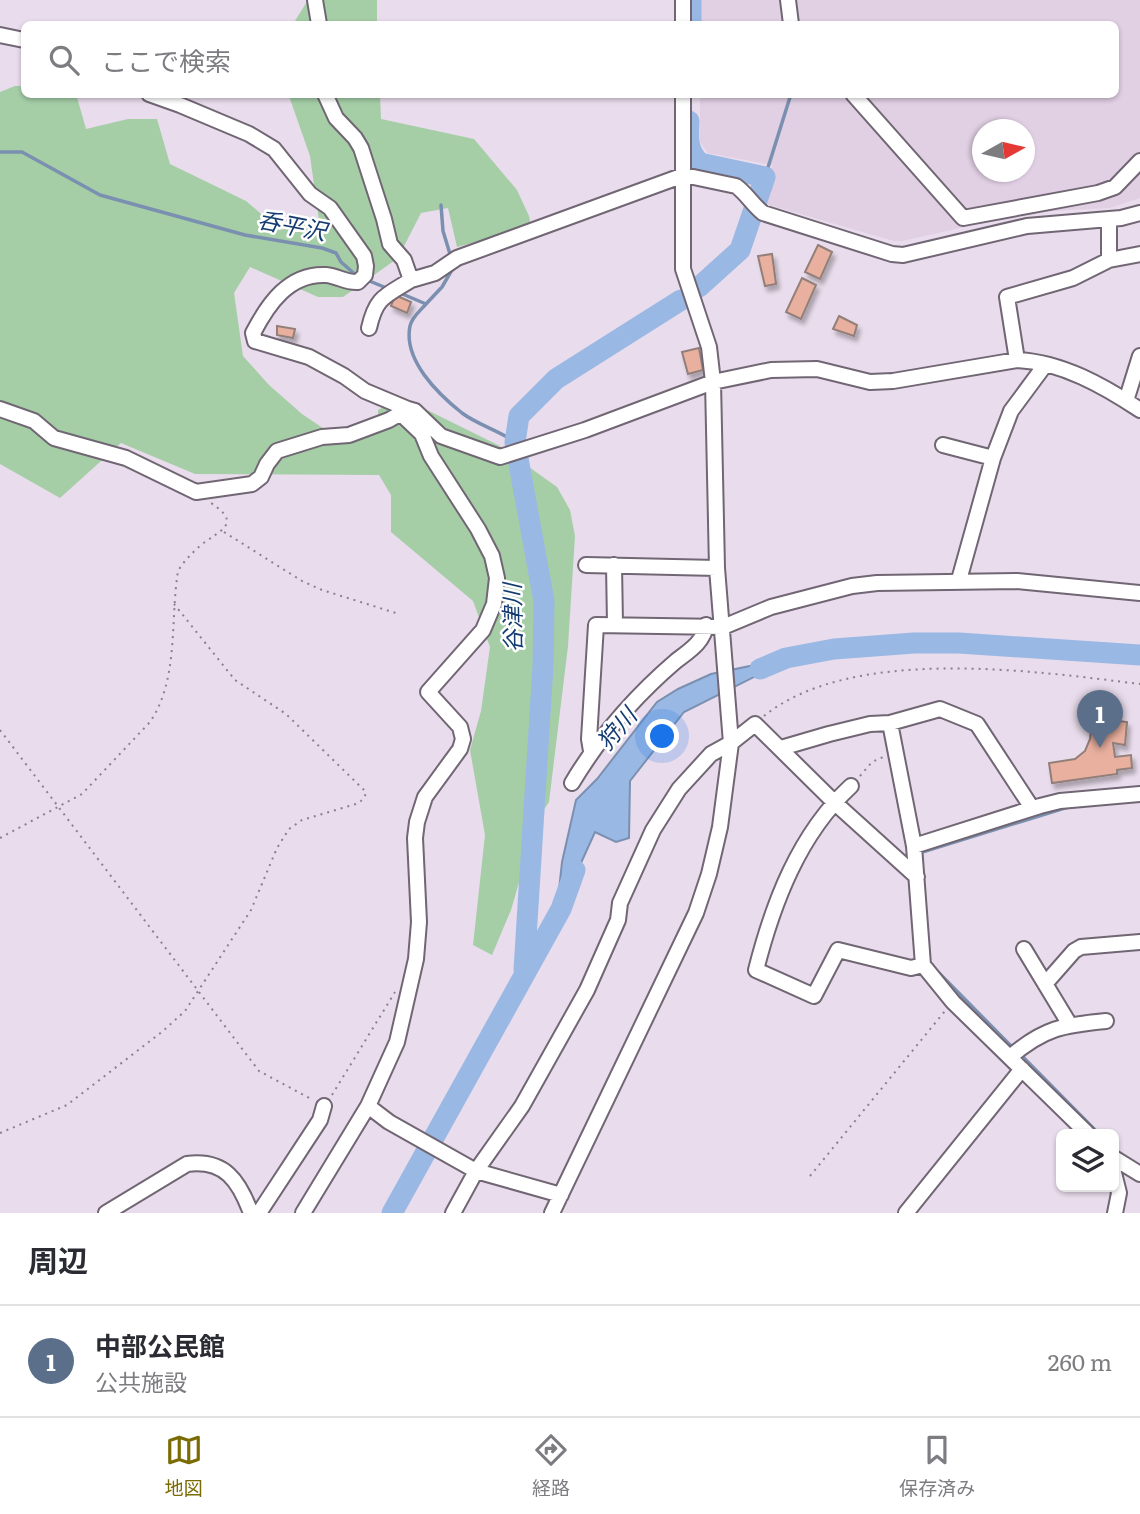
<!DOCTYPE html>
<html lang="ja">
<head>
<meta charset="utf-8">
<style>
  :root { --surface:#fff; --page:#f2f2f3; --text:#2b2b33; --muted:#7c7c81; --line:#e1e1e2; --accent:#7a6b04 }
  body { margin:0; font-family:Literata,"Noto Sans JP",serif; background:var(--page); color:var(--text) }
  .controls { position:absolute; right:21px; bottom:21px; display:grid; overflow:hidden; border-radius:10px; box-shadow:0 2px 5px #0004 }
  .controls button { width:63px; height:63px; display:grid; place-items:center; padding:0; border:0; border-bottom:2px solid var(--line); background:var(--surface); color:var(--text); font:35px sans-serif }
  .compass { position:absolute; left:972px; top:119px; width:63px; height:63px; border-radius:50%; background:var(--surface); box-shadow:0 2px 5px #0004; rotate:82deg }
  .you { position:absolute; left:663px; top:737px; width:24px; height:24px; margin:-18px; border:5px solid #fff; border-radius:50%; background:#1a73e8; box-shadow:0 0 0 10px #1a73e833 }
  .badge { display:grid; place-items:center; width:46px; height:46px; border-radius:50%; background:var(--accent); color:#fff; font-size:23px; font-weight:700 }
  .pin { position:absolute; translate:-50% -58px; filter:drop-shadow(0 2px 4px #0008) }
  .pin::after { content:''; position:absolute; top:37px; width:24px; height:21px; background:inherit; clip-path:polygon(0 0,100% 0,50% 100%) }
  .list { margin:0; padding:0; list-style:none }
  h2 { display:flex; justify-content:space-between; align-items:center; height:91px; margin:0; padding:0 28px; font-size:30px }
  h2 small { font-size:23px; font-weight:400; color:var(--muted) }
  .list li { display:grid; grid-template-columns:46px 1fr auto; gap:21px; align-items:center; box-sizing:border-box; height:112px; padding:0 28px; border-top:2px solid var(--line) }
  .list b { display:block; font-size:26px; white-space:nowrap }
  .list p { margin:0; font-size:23px; white-space:nowrap; color:var(--muted) }
  .list em { font-size:23px; font-style:normal; color:var(--muted) }
  .icon { flex:none; width:38px; height:38px; fill:none; stroke:currentColor; stroke-width:2; stroke-linecap:round; stroke-linejoin:round }
  .map { position:relative; flex:none; width:1140px; height:1213px; overflow:hidden }
  .search { position:absolute; background:var(--surface); box-shadow:0 2px 5px #0004; left:21px; right:21px; top:21px; height:77px; display:flex; align-items:center; gap:18px; box-sizing:border-box; padding:0 24px; border-radius:10px; color:var(--muted); font-size:26px }
  .sheet { height:203px; background:var(--surface) }
  nav { display:flex; justify-content:space-around; align-items:center; box-sizing:border-box; height:98px; border-top:2px solid var(--line); background:var(--surface); font-size:19px; color:var(--muted) }
  nav a { display:grid; justify-items:center; gap:4px }
  nav .on { color:var(--accent) }
  .map>svg:first-child { display:block }
</style>
</head>
<body>
<div class="map">
<svg width="1140" height="1213" viewBox="0 0 1140 1213">
  <defs>
    <filter id="shadow"><feDropShadow dx="3" dy="5" stdDeviation="2" flood-color="#0004"/></filter>
  </defs>
  <rect width="100%" height="100%" fill="#e9dcec"/>
  <!-- built -->
  <path fill="#e1cfe4" fill-rule="evenodd" d="M699,0H1140V198L1110,208L1031,212L902,241H894L766,204L764,193L772,165L708,153L700,142V95L1116,94V24H700ZM982,130H1024V172H982Z"/>
  <!-- green -->
  <path fill="#a5cea7" d="M308,0H377V24H293Z
    M15,86H24V94L71,95L77,97L86,129L128,119H157L170,164L246,201L280,230L319,220L310,156L290,99L291,95H380L381,119L474,139L517,190L529,216L531,227L457,247L448,208L421,213L398,258L343,297H318L250,267L234,293L243,356L269,385L302,414L345,443L378,431V410L387,405L419,406L498,445L557,487L570,510L575,536L568,646L549,802L537,820L511,910L492,955L473,945L485,835L470,750L481,711L490,647L473,601L391,532V495L379,475L195,474L121,443L60,498L0,464V92Z"/>
  <!-- water -->
  <path fill="#99b8e4" stroke="#7b90b0" stroke-width="2" d="M794,657L684,712L630,781L629,838L616,842L595,832L556,918L562,862L576,800L597,779L657,702L678,689L711,674Z"/>
  <g fill="none" stroke-linecap="round" stroke-linejoin="round">
    <!-- stream -->
    <path stroke="#7b90b0" stroke-width="3.5" d="M0,152H22L100,195L245,235L322,248L336,253L341,262L357,276
      M765,177L791,94
      M441,205L443,231L450,254
      M367,280L389,289
      M400,293L426,304C420,311 412,317 410,326C403,360 438,394 462,413C478,425 498,430 515,442
      M426,304L442,287L453,268
      M919,853L1068,807
      M935,969L1013,1048
      M1019,1053L1099,1134"/>
    <!-- river -->
    <path stroke="#99b8e4" stroke-width="21" d="M691,24V0
      M689,121C688,138 687,151 700,163L765,177L740,250L699,287
      M760,669L786,658L834,649L914,643H959L1140,655
      M524,970L543,666L544,601L515,442L519,416L556,379L681,300
      M392,1213L561,909L575,870"/>
  </g>
  <!-- building -->
  <path fill="#e9b09f" stroke="#927f79" stroke-width="2" filter="url(#shadow)" d="M818,245L832,252L820,279L805,272Z
    M772,254L776,284L765,286L758,256Z
    M802,278L816,285L801,319L786,312Z
    M395,295L411,302L407,313L391,306Z
    M839,316L857,325L854,336L833,329Z
    M277,326L295,329L293,338L277,335Z
    M699,348L703,370L688,374L682,352Z
    M1096,718L1127,722L1125,745L1113,743L1115,757L1131,755L1132,768L1117,770V774L1052,783L1049,763L1075,759L1085,751L1090,739L1092,722H1095Z"/>
  <g fill="none" stroke-linecap="round" stroke-linejoin="round">
    <!-- minor casing -->
    <g stroke="#716673" stroke-width="18">
      <path id="minor" d="M315,0L319,24
        M683,0V24
        M788,0L791,24
        M0,35L24,40
        M149,94L180,105L249,134L274,149L310,194L330,208L364,256L366,266L365,275L358,282C346,283 338,276 326,275C289,273 268,304 253,333L255,341L309,357L344,376L365,391L408,409
        M325,94L336,118L355,138L361,148L384,219L390,244L404,260L411,280L435,273L457,258L684,175L736,186C746,193 753,205 763,213L892,254L903,255L1027,226L1121,218L1140,213
        M853,94L963,218L1098,193L1115,187L1140,161
        M1109,260V219
        M369,328C376,297 385,296 411,280
        M1017,360L1007,297L1073,278L1109,260L1140,254
        M1126,401L1140,356
        M0,409L34,421L54,438L126,458L196,492L252,484L261,477L267,464L277,451L322,437L349,435L389,420L408,409L415,411L441,436L500,457L585,430L713,382L771,370L817,369L870,382L893,381L1017,360C1062,362 1104,386 1140,410
        M943,445L993,458
        M586,565L717,568
        M614,565L615,624
        M959,580L993,458L1011,411L1045,365
        M890,723L914,846L923,965L953,1002L1088,1134
        M781,748L829,734L870,724L890,723L940,709L977,724L1032,808
        M591,751L589,739L596,625L723,627L771,607L852,586L877,583L1017,581L1140,593
        M572,783C600,736 634,697 676,661C689,651 704,642 706,625
        M851,786C799,834 773,903 756,970L814,996L838,950L911,968L923,965
        M914,846L1040,806L1060,801L1140,794
        M1024,949L1070,1025
        M1045,984L1074,951L1081,947L1140,942
        M1010,1057C1044,1028 1063,1025 1106,1021
        M368,1106L389,1122L476,1171L561,1195
        M1114,1158L1140,1174
        M1114,1173L1119,1193L1115,1213
        M106,1213L187,1164C225,1159 239,1181 251,1213
        M259,1213L320,1120L324,1106
        M303,1213L368,1106L397,1042L416,959L419,922L415,838L417,822L425,797L460,749L463,739L460,727L428,692L483,630L494,604L497,578L492,556L478,529L431,456L422,434L400,413
        M453,1213L476,1171L522,1106L587,990L618,920L620,903L653,830L679,789L711,754L731,743L755,724L834,802L917,877
        M552,1213L696,913L709,874L720,827L731,743L717,568L713,382L709,347L683,269V94
        M906,1213L1022,1069"/>
    </g>
    <!-- path -->
    <path stroke="#8a818c" stroke-width="2" stroke-dasharray="2 5" stroke-linecap="butt" d="M224,532L302,581L322,590L399,614
      M764,716C852,645 1035,671 1140,684
      M0,730L259,1071L313,1100
      M860,776L872,762L883,757
      M0,838L82,794L150,722C179,679 170,621 178,571C184,561 192,553 201,545C220,530 243,524 211,503
      M332,1095L395,992
      M0,1133L67,1105L163,1031L185,1011L251,910L277,848L289,829L302,820L356,804L361,801L366,794L365,791L286,714L235,680L174,604
      M810,1176L945,1011"/>
    <!-- minor -->
    <use href="#minor" stroke="#fff" stroke-width="14"/>
  </g>
  <g text-anchor="middle" stroke-width="5" stroke-linejoin="round" paint-order="stroke">
    <!-- water labels -->
    <g font-size="23" font-style="italic" fill="#143c71" stroke="#fff">
      <text transform="translate(292 226) rotate(11)" y="8">呑平沢</text>
      <text transform="translate(513 618) rotate(-91)" y="8">谷津川</text>
      <text transform="translate(617 729) rotate(-50)" y="8">狩川</text>
    </g>
  </g>
</svg>
<div class="controls">
<button><svg class="icon" aria-label="layers" viewBox="0 0 24 24"><path d="M12 4l9 5-9 5-9-5zM3 14l9 5 9-5"/></svg></button>
</div>
<svg class="compass" viewBox="-18 -18 36 36"><path d="M0-13l5 13h-10z" fill="#e53935"/><path d="M0 13l5-13h-10z" fill="#7c7c81"/></svg>
<div class="you"></div>
<div class="pin badge" style="left:1100px;top:748px;background:#5c6f8a">1</div>
<div class="search"><svg class="icon" aria-label="search" viewBox="0 0 24 24"><circle cx="10" cy="10" r="6"/><path d="M15 15l6 6"/></svg>ここで検索</div>
</div>
<section class="sheet">
<h2>周辺<small></small></h2>
<ul class="list">
<li><span class="badge" style="background:#5c6f8a">1</span><div><b>中部公民館</b><p>公共施設</p></div><em>260 m</em></li>
</ul>
</section>
<nav>
<a class="on"><svg class="icon" aria-label="map" viewBox="0 0 24 24"><path d="M3 6l6-2 6 2 6-2v14l-6 2-6-2-6 2zM9 4v14M15 6v14"/></svg>地図</a>
<a><svg class="icon" aria-label="directions" viewBox="0 0 24 24"><path d="M12 3l9 9-9 9-9-9zM9 14v-3h6M13 9l2 2-2 2"/></svg>経路</a>
<a><svg class="icon" aria-label="saved" viewBox="0 0 24 24"><path d="M7 4h10v16l-5-4-5 4z"/></svg>保存済み</a>
</nav>
</body>
</html>
